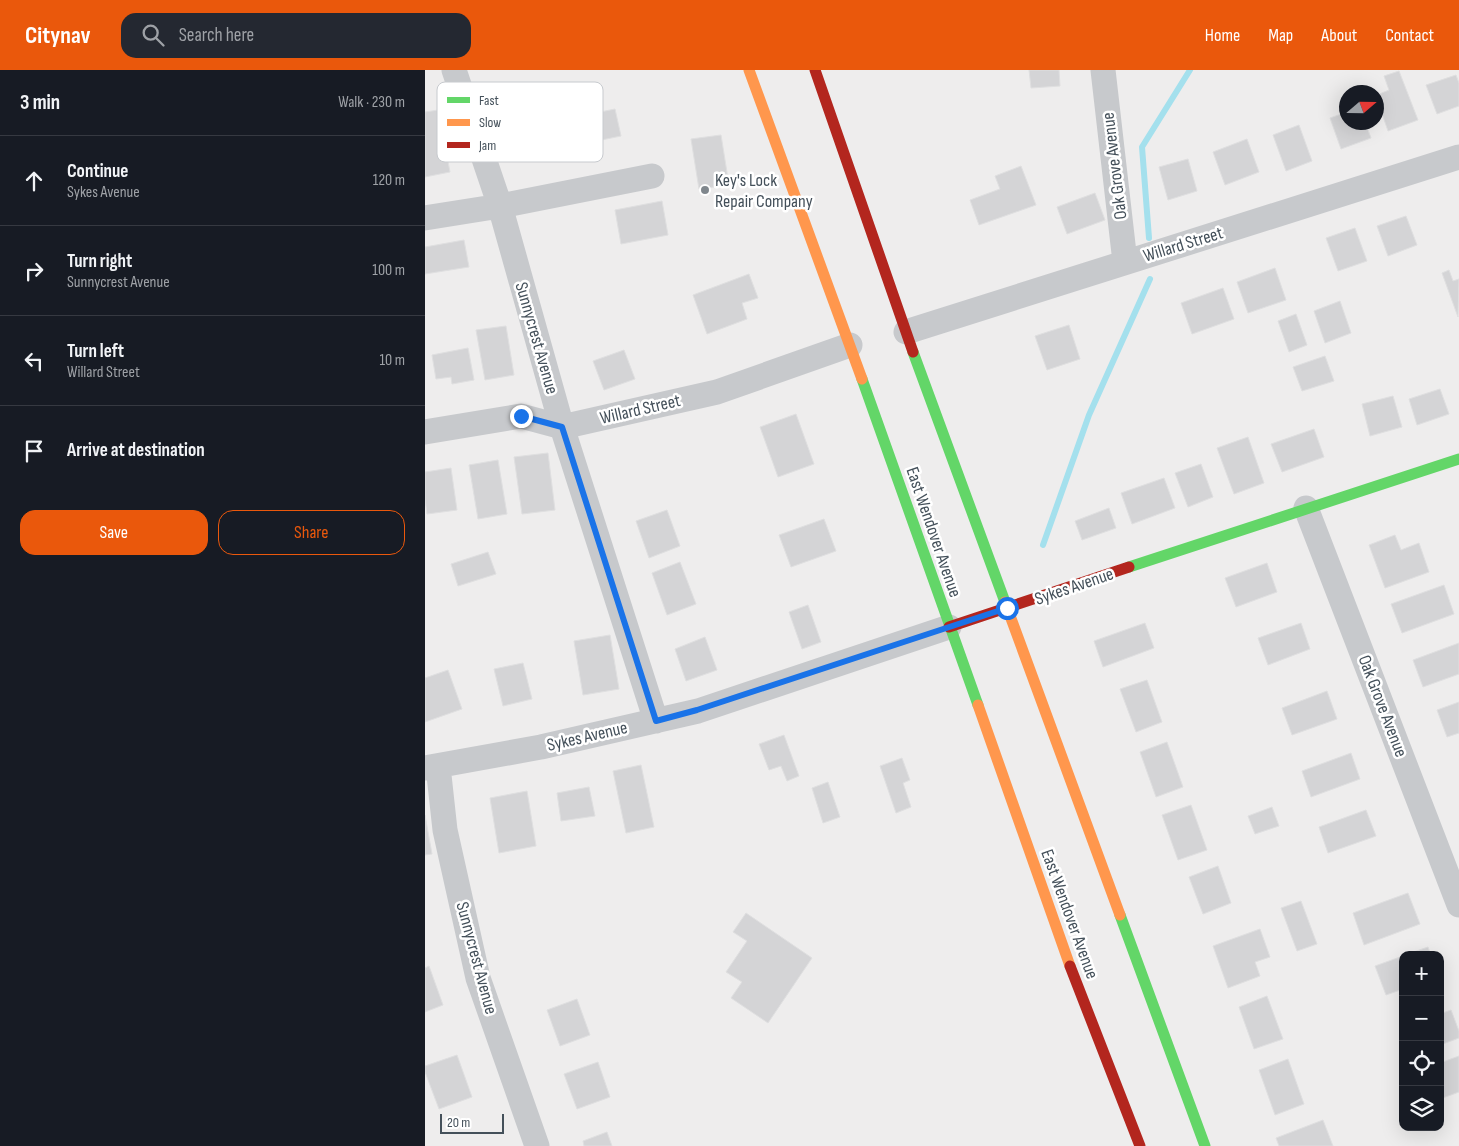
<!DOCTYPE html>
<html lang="en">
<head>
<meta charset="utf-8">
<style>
  :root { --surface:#171b24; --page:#242831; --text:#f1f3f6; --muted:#9ea1a6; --line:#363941; --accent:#ea580c }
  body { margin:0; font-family:"Sofia Sans Condensed",sans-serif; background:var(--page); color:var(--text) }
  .controls { position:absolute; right:15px; bottom:15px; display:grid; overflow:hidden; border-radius:10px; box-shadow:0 5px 20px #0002 }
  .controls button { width:45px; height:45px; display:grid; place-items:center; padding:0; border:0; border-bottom:1px solid var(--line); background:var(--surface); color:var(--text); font:25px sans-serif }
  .compass { position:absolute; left:914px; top:15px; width:45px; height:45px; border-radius:50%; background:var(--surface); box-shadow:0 5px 20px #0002; rotate:70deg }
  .scale { position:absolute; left:15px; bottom:12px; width:64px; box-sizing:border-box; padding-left:5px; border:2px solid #44505a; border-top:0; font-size:14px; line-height:18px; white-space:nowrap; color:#44505a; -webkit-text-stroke:4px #fff; paint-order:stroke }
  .stop { position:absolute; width:15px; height:15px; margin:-11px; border:4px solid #1a73e8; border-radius:50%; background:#fff }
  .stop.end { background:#1a73e8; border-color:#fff; box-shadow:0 1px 5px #0008 }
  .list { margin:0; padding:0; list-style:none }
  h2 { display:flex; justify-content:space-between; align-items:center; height:65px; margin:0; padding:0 20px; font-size:21px }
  h2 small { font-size:16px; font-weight:400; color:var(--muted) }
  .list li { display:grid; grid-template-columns:32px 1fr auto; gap:15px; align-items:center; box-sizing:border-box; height:90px; padding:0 20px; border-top:1px solid var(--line) }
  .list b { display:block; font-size:19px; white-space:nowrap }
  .list p { margin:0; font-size:16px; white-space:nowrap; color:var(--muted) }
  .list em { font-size:16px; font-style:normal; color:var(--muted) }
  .actions { display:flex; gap:10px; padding:15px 20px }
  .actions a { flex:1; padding:11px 0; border:1px solid var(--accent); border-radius:15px; text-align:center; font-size:18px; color:var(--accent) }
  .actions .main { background:var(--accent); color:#fff }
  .icon { flex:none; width:28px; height:28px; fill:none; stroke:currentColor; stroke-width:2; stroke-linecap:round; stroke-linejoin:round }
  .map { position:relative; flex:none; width:1034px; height:1076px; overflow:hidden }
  header { display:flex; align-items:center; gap:30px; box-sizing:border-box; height:70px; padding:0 25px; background:var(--accent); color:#fff }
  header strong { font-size:24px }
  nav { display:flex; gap:28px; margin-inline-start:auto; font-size:18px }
  .search { width:350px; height:45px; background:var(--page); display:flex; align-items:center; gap:12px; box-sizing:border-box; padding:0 18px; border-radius:15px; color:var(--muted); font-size:19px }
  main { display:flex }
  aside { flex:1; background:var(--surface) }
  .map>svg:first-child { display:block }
</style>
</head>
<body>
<header>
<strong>Citynav</strong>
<div class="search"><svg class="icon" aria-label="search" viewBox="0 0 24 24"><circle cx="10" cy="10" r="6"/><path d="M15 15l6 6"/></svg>Search here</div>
<nav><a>Home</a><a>Map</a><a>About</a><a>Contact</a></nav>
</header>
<main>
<aside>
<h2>3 min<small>Walk · 230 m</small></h2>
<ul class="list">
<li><svg class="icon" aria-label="ahead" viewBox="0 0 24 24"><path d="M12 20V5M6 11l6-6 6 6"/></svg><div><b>Continue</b><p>Sykes Avenue</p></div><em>120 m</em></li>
<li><svg class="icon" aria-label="right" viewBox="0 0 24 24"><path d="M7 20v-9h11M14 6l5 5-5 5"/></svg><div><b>Turn right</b><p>Sunnycrest Avenue</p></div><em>100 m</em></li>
<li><svg class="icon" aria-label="left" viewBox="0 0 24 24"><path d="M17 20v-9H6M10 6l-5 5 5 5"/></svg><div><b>Turn left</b><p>Willard Street</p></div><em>10 m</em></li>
<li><svg class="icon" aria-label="arrive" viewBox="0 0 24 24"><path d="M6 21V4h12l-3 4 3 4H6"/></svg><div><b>Arrive at destination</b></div></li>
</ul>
<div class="actions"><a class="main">Save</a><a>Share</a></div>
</aside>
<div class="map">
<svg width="1034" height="1076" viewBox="0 0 1034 1076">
  <rect width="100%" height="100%" fill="#eeeded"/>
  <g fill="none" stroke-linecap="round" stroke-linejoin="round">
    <!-- stream -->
    <path stroke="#a4e0ed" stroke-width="6" d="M724,168L717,77L765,0
      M618,475L664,345L725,209"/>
  </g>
  <!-- building -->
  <path fill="#d4d4d6" stroke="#dfdfe0" d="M604,0H634L635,16L606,18Z
    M974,1L993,50L963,61L952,29V25L964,20L959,6Z
    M1031,5L1034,13V36L1012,44L1001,15Z
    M139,14L146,48L190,39L196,66L152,75L150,63L113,70L103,21Z
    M13,40L25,102L0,107V42Z
    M922,42V52H940L946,68L916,79L905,48Z
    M874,55L887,91L861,101L848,65Z
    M296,65L304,115L274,119L266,69Z
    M822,69L834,102L800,115L788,82Z
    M763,89L772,121L743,130L734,97Z
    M596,96L611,135L554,155L545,130L575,119L570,106Z
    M670,123L680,150L642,164L632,137Z
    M237,131L243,165L196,174L190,140Z
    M981,146L992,175L963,186L952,156Z
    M930,158L942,191L913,201L901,168Z
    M39,170L44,197L0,204V177Z
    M850,198L861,230L823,243L812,212Z
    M1024,200L1028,211L1034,209L1033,247L1017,203Z
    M324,204L333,228L317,233L322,249L282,264L268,225Z
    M798,218L809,249L767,264L756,233Z
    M915,231L926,263L900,273L889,241Z
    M871,244L882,275L864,282L853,251Z
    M644,255L655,289L622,300L610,266Z
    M81,256L89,305L60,310L51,260Z
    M43,278L49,310L27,314L26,307L11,309L7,285Z
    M199,280L210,309L179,320L168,291Z
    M900,286L909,311L877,321L868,297Z
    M1015,319L1024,344L992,355L984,329Z
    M968,326L977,357L945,366L937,334Z
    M371,344L389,394L353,407L335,357Z
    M889,359L899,387L857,402L846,374Z
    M823,367L839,413L809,424L792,378Z
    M123,383L130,440L97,444L89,387Z
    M73,390L82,444L53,449L44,395Z
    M776,394L788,427L763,437L750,403Z
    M26,398L32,440L2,444L0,429V402Z
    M739,408L750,438L707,454L696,423Z
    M684,438L691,458L657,470L650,451Z
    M242,440L255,476L224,488L211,451Z
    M399,449L411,481L366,497L354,465Z
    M970,465L976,480L994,473L1004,502L960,518L944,475Z
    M63,482L71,504L33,516L26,494Z
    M255,492L271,534L242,545L227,503Z
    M842,493L852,522L811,537L800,508Z
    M1019,515L1029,544L977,563L966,534Z
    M383,535L396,572L377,579L364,542Z
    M720,553L729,578L678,597L669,571Z
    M876,553L885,579L843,595L833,568Z
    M185,565L194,619L158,625L149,571Z
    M280,567L292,600L261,611L250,579Z
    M1034,573V604L998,617L988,590Z
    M98,593L107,629L78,636L69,599Z
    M23,600L37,639L0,652V608Z
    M722,610L737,652L711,662L695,619Z
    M902,621L912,649L867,665L857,638Z
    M1034,632V663L1022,667L1012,640Z
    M359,665L374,706L362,711L356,696L344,700L334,674Z
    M742,672L758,717L731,727L715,682Z
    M926,683L935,709L886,727L877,701Z
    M477,688L485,710L478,713L486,737L471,743L455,696Z
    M216,695L229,757L201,763L188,701Z
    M403,712L415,747L398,753L387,718Z
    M164,717L170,746L136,751L132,723Z
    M102,721L111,776L74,783L65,728Z
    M766,735L782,780L753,790L737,745Z
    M847,737L854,756L830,764L823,746Z
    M941,740L951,766L903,783L894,757Z
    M0,745L7,784L0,785Z
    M793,796L806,833L778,844L764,807Z
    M983,823L995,854L939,875L928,843Z
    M876,831L892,874L872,881L856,838Z
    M321,843L387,888L343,953L306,928L317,912L301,902L322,871L308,862Z
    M835,859L845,887L830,892L835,906L803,918L788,876Z
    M1003,877L1006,885H980Z
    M978,886V919L961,925L950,896Z
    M4,896L18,935L0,942V898Z
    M842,926L858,969L829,979L814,937Z
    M152,929L165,965L135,976L122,940Z
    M1026,940L1034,961V968L1015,975V944Z
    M32,985L47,1027L14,1039L0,1002V996Z
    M1034,986V1022L1015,1029V993Z
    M863,989L879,1034L850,1045L834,1000Z
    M173,992L185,1027L152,1039L139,1004Z
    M898,1050L908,1076H854L851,1068Z
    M182,1062L187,1076H159L158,1071Z"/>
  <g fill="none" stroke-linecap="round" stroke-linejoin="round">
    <!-- street -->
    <path stroke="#c7c9cc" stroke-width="25" d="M29,0L75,136L137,357L231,651
      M678,0L700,192
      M0,148L75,136L227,106
      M481,262L1034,87
      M0,362L96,346L137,357L292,322L425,275
      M881,438L1034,835
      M13,696L20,760L53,908L112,1076
      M0,698L116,677L273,641L524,557"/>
    <!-- fast -->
    <path stroke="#63d668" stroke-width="11" d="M488,282L580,532
      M437,309L553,635
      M704,497L1034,389
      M695,845L780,1076"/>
    <!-- slow -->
    <path stroke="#ff974d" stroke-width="11" d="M324,0L437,309
      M580,532L695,845
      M553,635L645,896"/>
    <!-- jam -->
    <path stroke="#b3261e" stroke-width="11" d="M390,0L488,282
      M524,557L704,497
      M645,896L715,1076"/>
  </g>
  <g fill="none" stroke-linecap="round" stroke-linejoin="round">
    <!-- route -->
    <path stroke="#1a73e8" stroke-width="6" d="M96,346L137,357L231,651L272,640L582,538"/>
  </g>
  <!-- markers -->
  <circle fill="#80878d" stroke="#fff" stroke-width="2" cx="280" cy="120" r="5"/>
  <g text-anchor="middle" stroke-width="5" stroke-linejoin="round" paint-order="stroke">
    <!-- street labels -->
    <g font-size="18" fill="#44505a" stroke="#fff">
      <text transform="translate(689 96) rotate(-97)" y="6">Oak Grove Avenue</text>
      <text transform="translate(758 174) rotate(-17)" y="6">Willard Street</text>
      <text transform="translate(112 268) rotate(74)" y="6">Sunnycrest Avenue</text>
      <text transform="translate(215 339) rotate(-13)" y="6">Willard Street</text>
      <text transform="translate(509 462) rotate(71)" y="6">East Wendover Avenue</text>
      <text transform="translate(649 516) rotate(-19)" y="6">Sykes Avenue</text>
      <text transform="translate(958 636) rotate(69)" y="6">Oak Grove Avenue</text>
      <text transform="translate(162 666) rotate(-13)" y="6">Sykes Avenue</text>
      <text transform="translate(645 844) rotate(70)" y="6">East Wendover Avenue</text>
      <text transform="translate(52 888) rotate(75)" y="6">Sunnycrest Avenue</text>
    </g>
    <!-- poi labels -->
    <g font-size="18" fill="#44505a" stroke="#fff" text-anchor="start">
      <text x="290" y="116">Key's Lock<tspan x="290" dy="21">Repair Company</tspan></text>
    </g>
  </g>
  <!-- legend -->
  <rect x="12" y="12" width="166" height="80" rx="8" fill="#fff" stroke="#c7cace" stroke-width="1"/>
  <rect x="22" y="27" width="23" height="6" fill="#63d668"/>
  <rect x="22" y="49" width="23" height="7" fill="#ff974d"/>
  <rect x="22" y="72" width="23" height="6" fill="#b3261e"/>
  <g font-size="14" fill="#44505a">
    <text x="54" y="35">Fast</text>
    <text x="54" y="57">Slow</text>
    <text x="54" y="80">Jam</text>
  </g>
</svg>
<div class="controls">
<button>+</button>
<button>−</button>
<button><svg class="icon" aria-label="locate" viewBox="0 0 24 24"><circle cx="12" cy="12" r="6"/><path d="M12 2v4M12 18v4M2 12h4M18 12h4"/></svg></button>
<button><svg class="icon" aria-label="layers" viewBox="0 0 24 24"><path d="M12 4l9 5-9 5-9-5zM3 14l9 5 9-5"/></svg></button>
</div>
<svg class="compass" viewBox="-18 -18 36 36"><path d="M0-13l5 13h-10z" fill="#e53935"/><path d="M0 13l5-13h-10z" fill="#9ea1a6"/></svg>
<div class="scale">20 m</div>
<div class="stop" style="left:582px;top:538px"></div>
<div class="stop end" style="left:96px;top:346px"></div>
</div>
</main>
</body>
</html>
